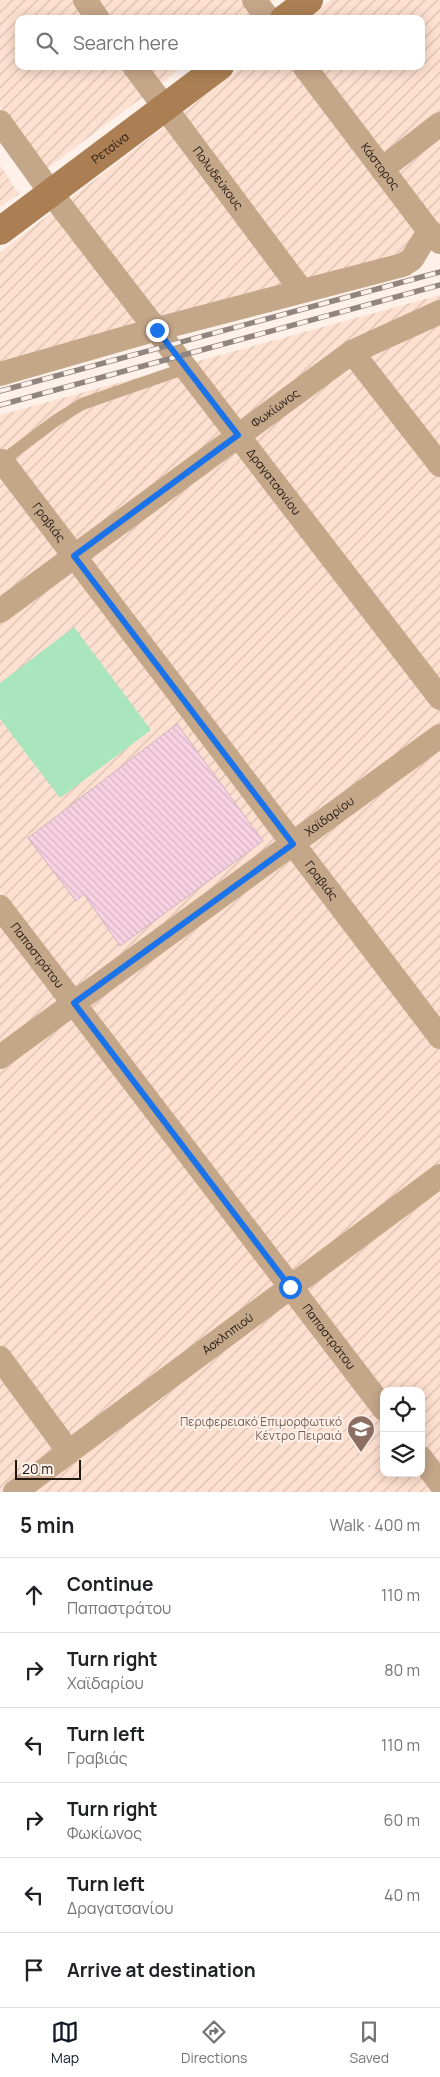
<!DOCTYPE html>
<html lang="en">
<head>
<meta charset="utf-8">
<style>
  :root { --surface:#fff; --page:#f2f2f2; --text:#202124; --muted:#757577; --line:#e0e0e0; --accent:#111827 }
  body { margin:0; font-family:Manrope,sans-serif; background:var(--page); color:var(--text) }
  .controls { position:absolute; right:15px; bottom:15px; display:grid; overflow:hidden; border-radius:10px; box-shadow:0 2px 12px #0003 }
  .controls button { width:45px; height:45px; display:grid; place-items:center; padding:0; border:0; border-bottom:1px solid var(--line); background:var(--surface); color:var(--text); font:25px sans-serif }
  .scale { position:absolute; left:15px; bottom:12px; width:66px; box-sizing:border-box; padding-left:5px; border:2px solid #221812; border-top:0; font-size:14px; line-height:18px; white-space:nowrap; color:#221812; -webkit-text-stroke:4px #fdf1ea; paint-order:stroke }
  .stop { position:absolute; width:15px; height:15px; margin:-11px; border:4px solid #1a73e8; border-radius:50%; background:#fff }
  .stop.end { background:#1a73e8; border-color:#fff; box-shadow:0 1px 5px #0008 }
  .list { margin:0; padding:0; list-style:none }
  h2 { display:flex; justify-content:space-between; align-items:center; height:65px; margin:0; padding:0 20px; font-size:21px }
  h2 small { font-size:16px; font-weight:400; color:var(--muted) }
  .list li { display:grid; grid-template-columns:32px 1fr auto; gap:15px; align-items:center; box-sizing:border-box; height:75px; padding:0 20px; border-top:1px solid var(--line) }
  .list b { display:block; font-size:19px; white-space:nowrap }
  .list p { margin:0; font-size:16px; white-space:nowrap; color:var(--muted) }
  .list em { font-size:16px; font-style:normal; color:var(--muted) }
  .icon { flex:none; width:28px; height:28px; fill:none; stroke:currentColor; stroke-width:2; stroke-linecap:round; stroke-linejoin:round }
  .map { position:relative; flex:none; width:440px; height:1492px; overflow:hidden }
  .search { position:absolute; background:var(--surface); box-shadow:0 2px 12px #0003; left:15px; right:15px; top:15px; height:55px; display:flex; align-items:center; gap:12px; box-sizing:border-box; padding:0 18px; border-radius:10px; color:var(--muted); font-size:19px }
  .sheet { height:515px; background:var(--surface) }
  nav { display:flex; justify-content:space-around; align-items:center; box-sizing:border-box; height:70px; border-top:1px solid var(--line); background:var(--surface); font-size:14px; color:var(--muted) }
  nav a { display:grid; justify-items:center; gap:2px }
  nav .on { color:var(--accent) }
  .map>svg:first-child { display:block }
</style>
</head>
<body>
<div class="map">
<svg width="440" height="1492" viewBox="0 0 440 1492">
  <defs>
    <pattern id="industrial-furrows" width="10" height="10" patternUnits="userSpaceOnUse" patternTransform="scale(1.25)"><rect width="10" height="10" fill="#fde0cf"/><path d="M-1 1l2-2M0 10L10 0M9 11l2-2" fill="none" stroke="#d9bfb1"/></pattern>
    <pattern id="building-back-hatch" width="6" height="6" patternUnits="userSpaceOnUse" patternTransform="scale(1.25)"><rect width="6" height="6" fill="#f8d2e3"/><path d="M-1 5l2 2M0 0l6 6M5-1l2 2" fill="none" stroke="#d4b4c2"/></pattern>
  </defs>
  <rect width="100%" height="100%" fill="#fdf1ea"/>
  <!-- industrial -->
  <path fill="url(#industrial-furrows)" fill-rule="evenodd" d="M0,0H273L248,19H19V66H184L44,171L0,107Z
    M331,0H440V249L0,365V252L244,66H421V19H306Z
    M0,165L19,194L0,207Z
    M440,295V1492H0V415ZM384,1391H421V1473H384Z"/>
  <!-- pitch -->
  <path fill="#aae6bd" d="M74,627L151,730L60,798L0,719V683Z"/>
  <!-- building -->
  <path fill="url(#building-back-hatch)" stroke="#d0b2bf" d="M177,724L263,841L120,946L84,894L76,901L28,838Z"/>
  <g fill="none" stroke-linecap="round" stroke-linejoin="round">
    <!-- lane -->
    <path stroke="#c4a689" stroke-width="12" d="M2,461L55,421L82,404L186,368"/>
    <!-- street -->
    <g stroke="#c4a689" stroke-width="24">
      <path d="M85,0L98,19"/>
      <path d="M254,0L269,19"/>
      <path id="s1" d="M134,66L302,291"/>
      <path id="s2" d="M304,66L429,231L440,242"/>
      <path id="s3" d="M0,122L51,193L440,698"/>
      <path d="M382,169L440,124"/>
      <path d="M352,352L440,465"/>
      <path d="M0,374L157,329L403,265L412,259L429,231"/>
      <path id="s4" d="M0,463L2,461L440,1037"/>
      <path id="s5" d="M0,611L352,352L440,312"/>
      <path id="s6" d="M0,907L384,1409"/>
      <path id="s7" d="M0,1057L440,736"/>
      <path d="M0,1358L69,1452"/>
      <path d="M421,1458L440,1483"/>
      <path id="s8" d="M15,1492L440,1176"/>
    </g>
    <!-- secondary -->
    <g stroke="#ab7f53" stroke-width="28">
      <path d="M284,19L309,0"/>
      <path id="s9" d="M0,231L220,66"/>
    </g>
    <!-- rail casing -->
    <g stroke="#91867f" stroke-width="5.5">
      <path id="rail" d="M0,391L440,272
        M0,405L440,285"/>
    </g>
    <!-- rail -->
    <use href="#rail" stroke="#fdf1ea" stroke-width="4" stroke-dasharray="11" stroke-linecap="butt"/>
  </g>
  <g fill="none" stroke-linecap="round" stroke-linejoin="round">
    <!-- route -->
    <path stroke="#1a73e8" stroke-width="6" d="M157,330L238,435L74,556L293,844L74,1003L290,1287"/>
  </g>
  <!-- icons -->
  <defs>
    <g id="school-pin" transform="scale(1.4375)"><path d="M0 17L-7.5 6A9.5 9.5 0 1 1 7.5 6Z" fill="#8d6e63" stroke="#fdf1ea"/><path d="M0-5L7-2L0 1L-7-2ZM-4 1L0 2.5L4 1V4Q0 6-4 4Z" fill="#fff"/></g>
  </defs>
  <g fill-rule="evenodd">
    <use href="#school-pin" x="361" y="1429"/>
  </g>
  <g text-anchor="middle" stroke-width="4" stroke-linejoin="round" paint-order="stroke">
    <!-- street labels -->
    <g font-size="12" fill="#221812" stroke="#fdf1ea">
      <text dy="4" stroke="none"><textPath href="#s9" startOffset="138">Ρετσίνα</textPath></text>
      <text dy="4" stroke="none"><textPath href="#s2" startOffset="126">Κάστορος</textPath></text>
      <text dy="4" stroke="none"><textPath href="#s1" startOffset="140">Πολυδεύκους</textPath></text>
      <text dy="4" stroke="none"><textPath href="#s5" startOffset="342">Φωκίωνος</textPath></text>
      <text dy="4" stroke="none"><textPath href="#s3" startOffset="452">Δραγατσανίου</textPath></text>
      <text dy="4" stroke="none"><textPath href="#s4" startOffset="80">Γραβιάς</textPath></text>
      <text dy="4" stroke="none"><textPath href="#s7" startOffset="408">Χαϊδαρίου</textPath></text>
      <text dy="4" stroke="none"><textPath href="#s4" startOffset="530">Γραβιάς</textPath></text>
      <text dy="4" stroke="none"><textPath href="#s6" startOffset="61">Παπαστράτου</textPath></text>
      <text dy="4" stroke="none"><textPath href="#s8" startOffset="265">Ασκληπιού</textPath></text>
      <text dy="4" stroke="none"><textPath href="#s6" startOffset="541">Παπαστράτου</textPath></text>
    </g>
    <!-- education labels -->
    <g font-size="12" fill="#785e54" stroke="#fdf1ea" text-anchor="end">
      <text x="342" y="1426">Περιφερειακό Επιμορφωτικό<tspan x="342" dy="14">Κέντρο Πειραιά</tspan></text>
    </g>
  </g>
</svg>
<div class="controls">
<button><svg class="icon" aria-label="locate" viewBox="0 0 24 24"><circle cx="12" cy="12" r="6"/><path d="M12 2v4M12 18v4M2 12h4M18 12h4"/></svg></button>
<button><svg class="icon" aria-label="layers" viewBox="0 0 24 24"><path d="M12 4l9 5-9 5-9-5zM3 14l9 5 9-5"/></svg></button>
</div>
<div class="scale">20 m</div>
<div class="stop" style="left:290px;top:1287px"></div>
<div class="stop end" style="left:157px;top:330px"></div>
<div class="search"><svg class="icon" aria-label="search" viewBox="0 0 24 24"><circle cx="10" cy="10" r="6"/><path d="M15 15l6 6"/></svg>Search here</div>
</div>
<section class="sheet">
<h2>5 min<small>Walk · 400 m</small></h2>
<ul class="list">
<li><svg class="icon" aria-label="ahead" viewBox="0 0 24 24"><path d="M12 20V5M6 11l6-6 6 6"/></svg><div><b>Continue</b><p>Παπαστράτου</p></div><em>110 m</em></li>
<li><svg class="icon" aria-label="right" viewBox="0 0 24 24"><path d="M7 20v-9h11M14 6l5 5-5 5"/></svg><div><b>Turn right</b><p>Χαϊδαρίου</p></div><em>80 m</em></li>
<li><svg class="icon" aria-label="left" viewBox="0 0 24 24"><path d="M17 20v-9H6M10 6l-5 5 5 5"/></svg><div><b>Turn left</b><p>Γραβιάς</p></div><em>110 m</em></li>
<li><svg class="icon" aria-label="right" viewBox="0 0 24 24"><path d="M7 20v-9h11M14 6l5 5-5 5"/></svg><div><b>Turn right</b><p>Φωκίωνος</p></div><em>60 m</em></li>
<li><svg class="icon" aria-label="left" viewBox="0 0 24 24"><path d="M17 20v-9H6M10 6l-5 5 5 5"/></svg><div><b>Turn left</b><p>Δραγατσανίου</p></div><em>40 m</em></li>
<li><svg class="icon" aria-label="arrive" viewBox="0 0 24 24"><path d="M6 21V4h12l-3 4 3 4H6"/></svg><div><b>Arrive at destination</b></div></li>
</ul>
</section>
<nav>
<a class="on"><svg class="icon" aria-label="map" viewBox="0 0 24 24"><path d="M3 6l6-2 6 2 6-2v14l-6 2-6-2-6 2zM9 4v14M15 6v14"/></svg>Map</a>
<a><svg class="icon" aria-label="directions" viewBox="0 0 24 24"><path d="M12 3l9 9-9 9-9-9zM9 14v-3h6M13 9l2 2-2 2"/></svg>Directions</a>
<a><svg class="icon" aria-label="saved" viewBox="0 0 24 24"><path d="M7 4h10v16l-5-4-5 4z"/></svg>Saved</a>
</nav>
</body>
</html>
